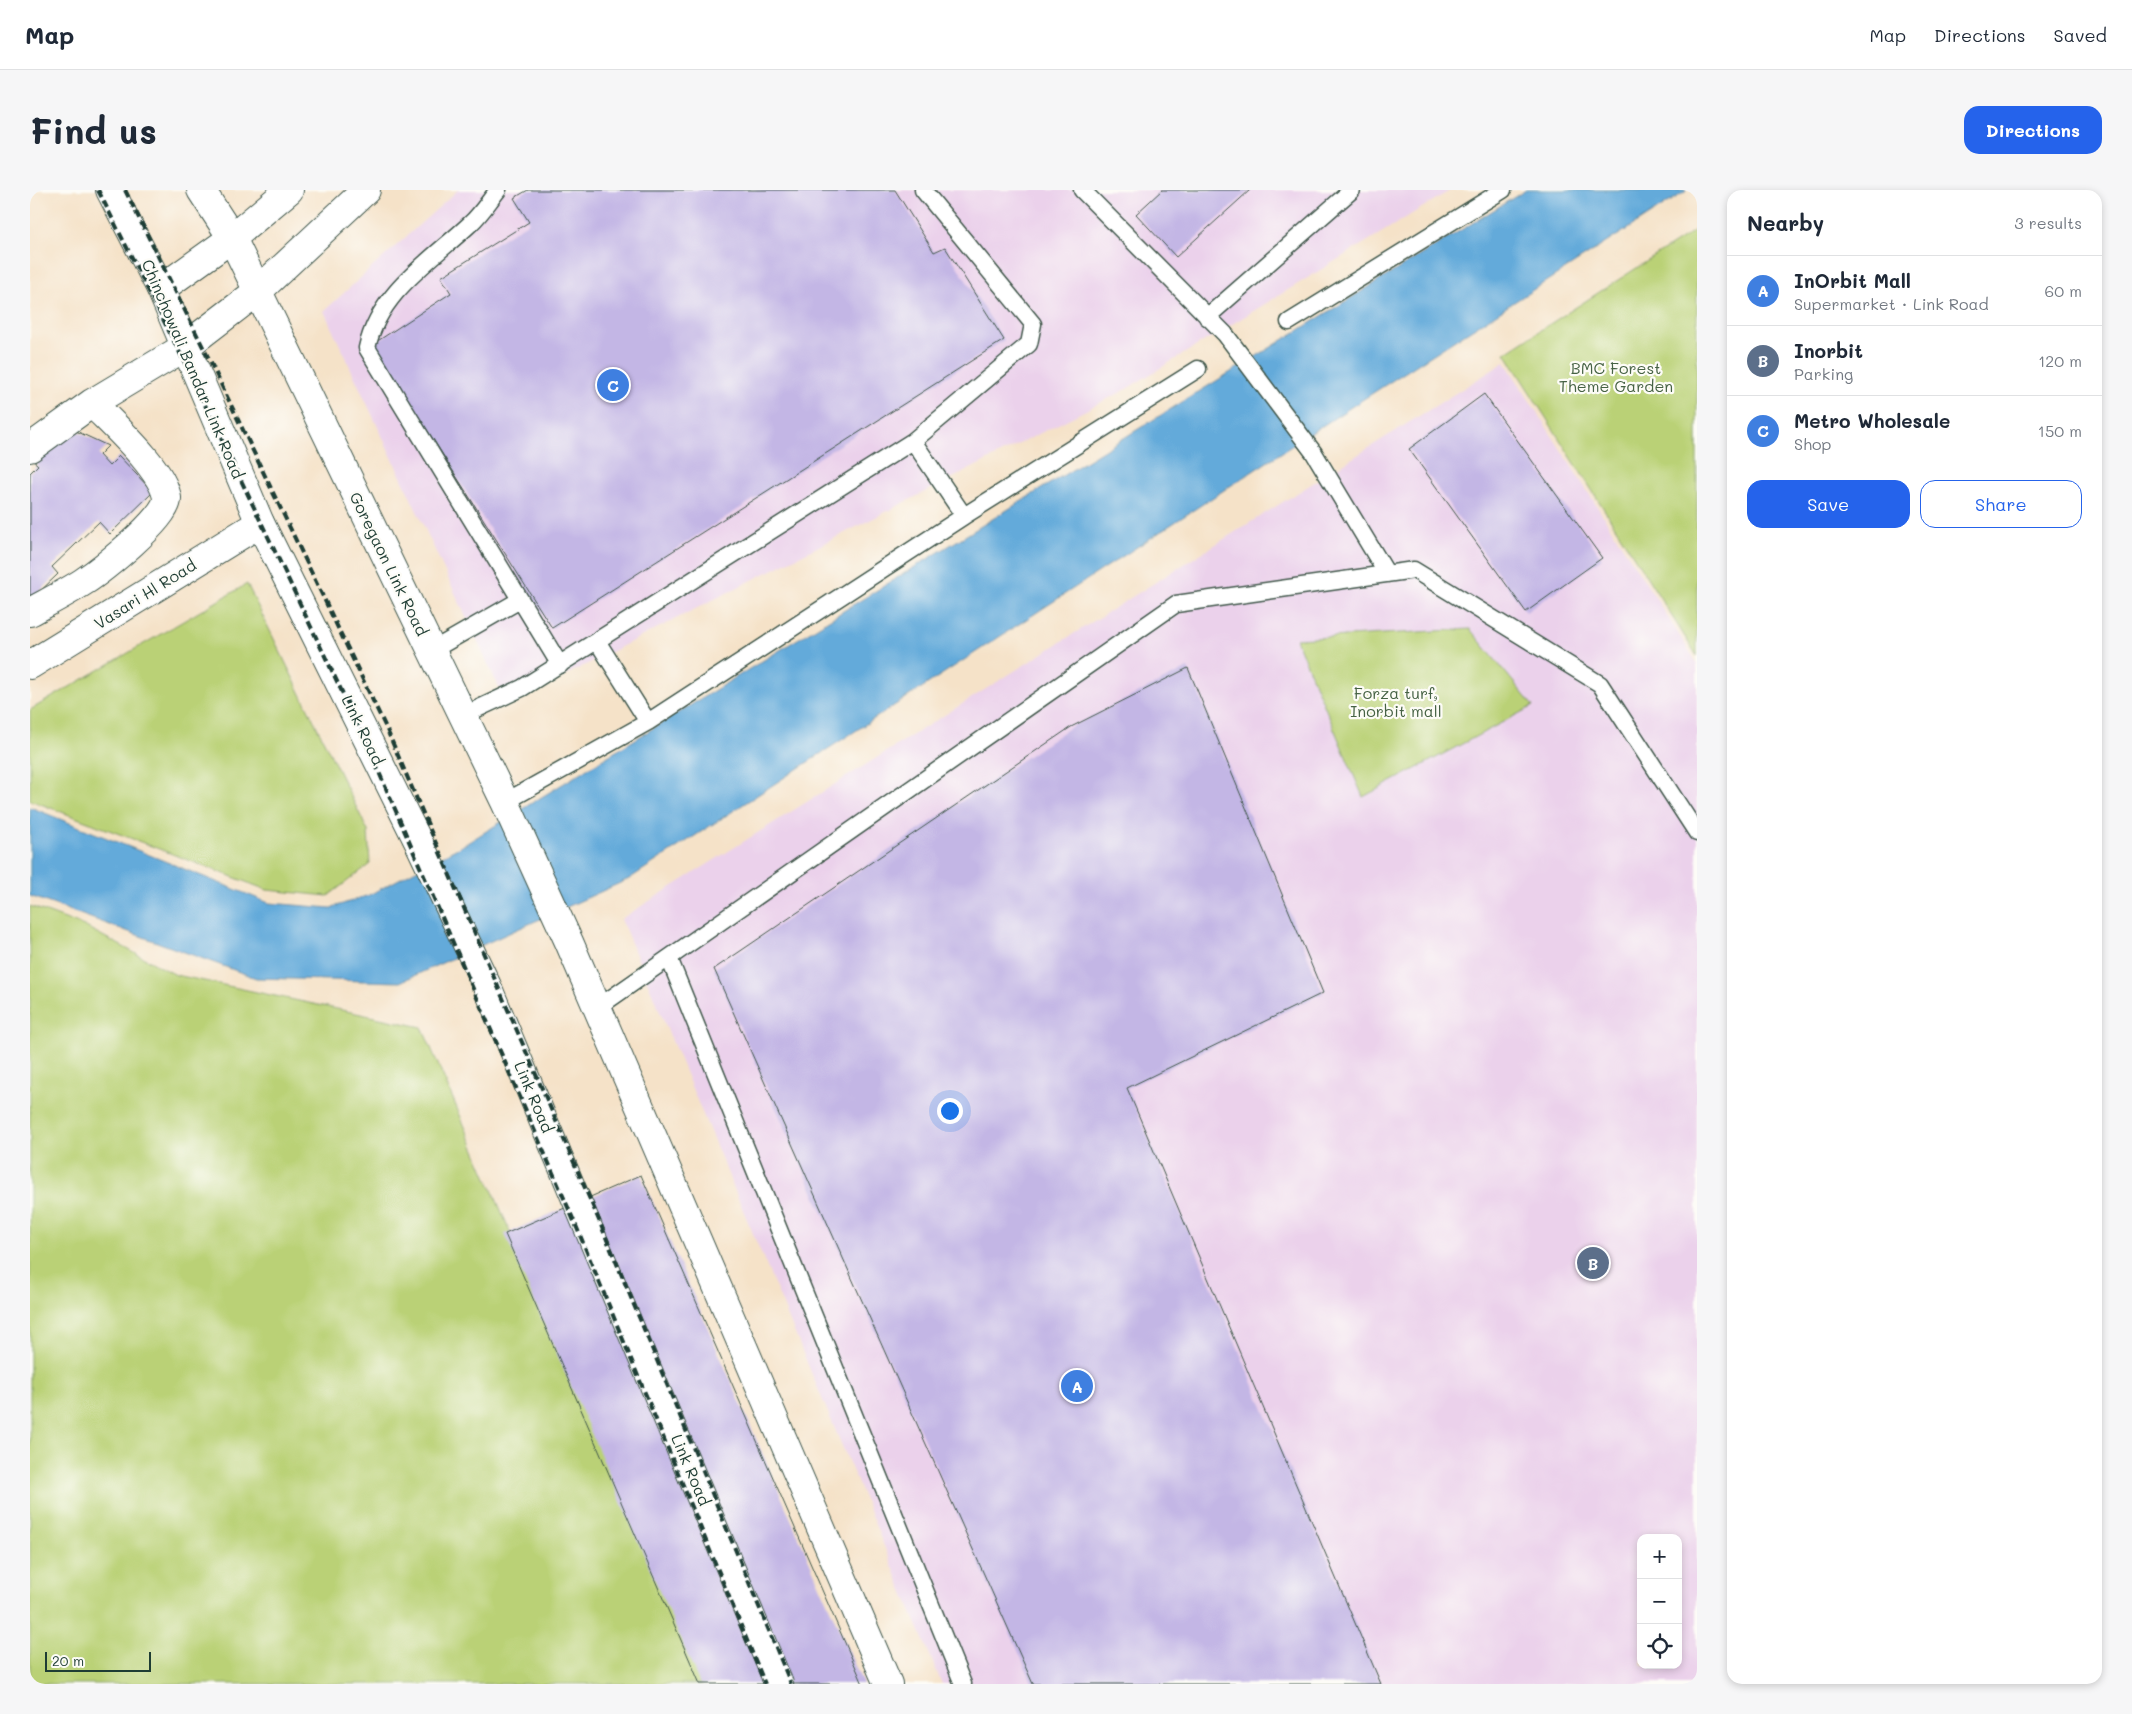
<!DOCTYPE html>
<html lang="en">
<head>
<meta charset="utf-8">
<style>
  :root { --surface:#fff; --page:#f6f6f7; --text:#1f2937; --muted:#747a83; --line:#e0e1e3; --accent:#2563eb }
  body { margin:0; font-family:Mali,sans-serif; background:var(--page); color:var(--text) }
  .controls { position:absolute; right:15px; bottom:15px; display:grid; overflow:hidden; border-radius:10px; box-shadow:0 2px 8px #0003 }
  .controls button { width:45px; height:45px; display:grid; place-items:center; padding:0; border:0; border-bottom:1px solid var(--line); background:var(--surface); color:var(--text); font:25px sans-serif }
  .scale { position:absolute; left:15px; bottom:12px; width:106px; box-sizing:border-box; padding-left:5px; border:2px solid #1f3d34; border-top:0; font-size:14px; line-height:18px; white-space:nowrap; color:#1f3d34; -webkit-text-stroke:4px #fdfcf7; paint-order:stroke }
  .you { position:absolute; left:919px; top:920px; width:18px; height:18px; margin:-12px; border:4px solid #fff; border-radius:50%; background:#1a73e8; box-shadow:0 0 0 8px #1a73e833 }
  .badge { display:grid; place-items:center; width:32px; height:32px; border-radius:50%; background:var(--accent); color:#fff; font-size:16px; font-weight:700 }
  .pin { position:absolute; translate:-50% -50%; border:2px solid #fff; box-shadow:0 1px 5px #0006 }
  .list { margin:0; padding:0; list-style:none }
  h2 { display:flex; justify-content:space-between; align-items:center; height:65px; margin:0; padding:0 20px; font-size:21px }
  h2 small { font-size:16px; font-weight:400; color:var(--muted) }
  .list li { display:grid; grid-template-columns:32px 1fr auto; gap:15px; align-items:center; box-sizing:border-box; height:70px; padding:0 20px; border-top:1px solid var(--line) }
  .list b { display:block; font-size:19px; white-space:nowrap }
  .list p { margin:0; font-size:16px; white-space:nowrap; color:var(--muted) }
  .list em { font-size:16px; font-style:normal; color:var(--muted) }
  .actions { display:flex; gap:10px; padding:15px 20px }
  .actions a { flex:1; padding:11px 0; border:1px solid var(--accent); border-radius:15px; text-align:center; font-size:18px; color:var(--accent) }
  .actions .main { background:var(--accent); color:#fff }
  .icon { flex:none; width:28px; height:28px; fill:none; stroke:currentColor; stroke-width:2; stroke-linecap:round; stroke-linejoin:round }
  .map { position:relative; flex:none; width:1667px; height:1494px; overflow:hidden; border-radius:15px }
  header { display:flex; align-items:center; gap:30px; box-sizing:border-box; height:70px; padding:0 25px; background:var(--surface); border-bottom:1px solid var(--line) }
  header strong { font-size:24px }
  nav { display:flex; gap:28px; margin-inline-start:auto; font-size:18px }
  .intro { display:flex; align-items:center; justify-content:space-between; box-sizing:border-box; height:120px; padding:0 30px }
  h1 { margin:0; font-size:35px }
  .button { padding:12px 22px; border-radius:15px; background:var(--accent); color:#fff; font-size:18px; font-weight:700 }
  main { display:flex; gap:30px; padding:0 30px }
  aside { flex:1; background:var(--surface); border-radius:15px; box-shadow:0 2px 8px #0003 }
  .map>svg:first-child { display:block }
</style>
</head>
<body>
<header>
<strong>Map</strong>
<nav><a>Map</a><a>Directions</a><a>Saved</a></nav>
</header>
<div class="intro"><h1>Find us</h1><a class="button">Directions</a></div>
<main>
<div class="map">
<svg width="1667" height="1494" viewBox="0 0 1667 1494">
  <rect width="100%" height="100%" fill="#fdfcf7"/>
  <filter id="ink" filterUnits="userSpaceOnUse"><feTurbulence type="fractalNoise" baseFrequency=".02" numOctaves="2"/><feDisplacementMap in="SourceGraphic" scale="10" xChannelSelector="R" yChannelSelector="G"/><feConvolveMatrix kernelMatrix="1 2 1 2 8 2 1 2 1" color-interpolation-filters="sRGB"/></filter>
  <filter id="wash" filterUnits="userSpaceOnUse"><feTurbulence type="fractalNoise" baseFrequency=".0096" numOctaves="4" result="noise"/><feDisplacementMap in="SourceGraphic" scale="20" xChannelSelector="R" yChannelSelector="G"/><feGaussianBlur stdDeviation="1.12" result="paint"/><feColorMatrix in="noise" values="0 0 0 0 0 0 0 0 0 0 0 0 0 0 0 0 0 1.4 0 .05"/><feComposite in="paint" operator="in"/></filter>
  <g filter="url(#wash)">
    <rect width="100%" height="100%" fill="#f5e2c8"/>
    <!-- built -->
    <path fill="#ebd1eb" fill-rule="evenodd" d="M428,0H1421L1093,201L477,515L294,121Z
      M1475,172L1667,473V1494H912L591,729ZM1611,1348H1648V1475H1611Z"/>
    <!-- green -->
    <path fill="#bad176" stroke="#6c8755" d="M1667,39V466L1475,163Z
      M217,394L338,641L340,674L298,706L237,700L0,610V520Z
      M1440,439L1503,516L1333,607L1266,449Z
      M0,716L54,736L146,785L392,837L675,1494H0Z"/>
    <!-- water -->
    <path fill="#64aada" stroke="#427487" d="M1496,0H1658L1315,221L599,689L370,792L226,788L0,706V617L239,713L301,718L339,705L437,653Z"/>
    <g id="blocks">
      <!-- building -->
      <path fill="#c3b6e5" d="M498,0H865L904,62L915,57L974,150L522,438L343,154L421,103L411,87L499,32L484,8Z
        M1132,0H1220L1146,67L1106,24Z
        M1454,204L1572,368L1496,422L1379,259Z
        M46,241L78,256L69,265L79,276L89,266L123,302L80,344L69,332L22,377L28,384L0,411V283L8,275L0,268Z
        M1158,478L1293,803L1097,898L1351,1494H1003L684,779L1041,537Z
        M611,985L833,1494H670L475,1044Z"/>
    </g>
  </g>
  <g filter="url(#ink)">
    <use href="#blocks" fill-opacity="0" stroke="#3f564a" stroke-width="1"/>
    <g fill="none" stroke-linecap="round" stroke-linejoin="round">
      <!-- service casing -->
      <g stroke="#3f564a" stroke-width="19">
        <path id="service" d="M468,0C459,11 451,24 441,33C402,70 349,102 337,158L530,475
          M893,0L1003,134L999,154L883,251L934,326L1168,179
          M1052,0L1195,144L1284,263L1357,384
          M1177,127L1322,0
          M1259,132L1473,0
          M567,451L618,532
          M401,461L490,410
          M432,526L492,498L883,251
          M475,612L618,532L934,326
          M639,768L933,1494
          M567,818L1146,414L1384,380L1570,494L1667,643"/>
      </g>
      <!-- minor casing -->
      <g stroke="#3f564a" stroke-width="30">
        <path id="minor" d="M0,258L62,213L155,157
          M0,422C18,412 36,403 53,392C70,381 139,327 137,308C133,279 82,234 62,213"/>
      </g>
      <!-- tertiary casing -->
      <g stroke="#3f564a" stroke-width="30">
        <path id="tertiary" d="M131,99L202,48L259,0
          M155,157L228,101L336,0
          M0,475L230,333"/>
      </g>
      <!-- primary casing -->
      <g stroke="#3f564a" stroke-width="30">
        <path id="primary" d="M80,0L131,99L230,333L389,653L457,796L749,1494
          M171,0L202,48L475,612L539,752L858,1494"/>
      </g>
      <!-- service -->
      <use href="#service" stroke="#fff" stroke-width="16"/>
      <!-- minor -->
      <use href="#minor" stroke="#fff" stroke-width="28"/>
      <!-- tertiary -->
      <use href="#tertiary" stroke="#fff" stroke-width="28"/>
      <!-- primary -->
      <use href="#primary" stroke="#fff" stroke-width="28"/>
      <!-- rail -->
      <path stroke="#1f3d34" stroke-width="4" stroke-dasharray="8 4" stroke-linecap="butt" d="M68,0L157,177L335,550L547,1038L735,1494
        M95,0L178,167L357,540L568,1028L761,1494"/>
    </g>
  </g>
  <g text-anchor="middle" stroke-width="4.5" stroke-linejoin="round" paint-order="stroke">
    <!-- park labels -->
    <g font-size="16" fill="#466244" stroke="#fdfcf7">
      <text x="1586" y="184">BMC Forest<tspan x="1586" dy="18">Theme Garden</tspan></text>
      <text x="1366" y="509">Forza turf,<tspan x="1366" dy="18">Inorbit mall</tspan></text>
    </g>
    <!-- street labels -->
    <g font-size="16" fill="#1f3d34" stroke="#fdfcf7">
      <text transform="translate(163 179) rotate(67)" y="6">Chinchowali Bandar Link Road</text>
      <text transform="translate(359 374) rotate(64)" y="6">Goregaon Link Road</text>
      <text transform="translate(115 404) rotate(-32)" y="6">Vasari Hl Road</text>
      <text transform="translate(333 540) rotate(64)" y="6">Link Road</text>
      <text transform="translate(504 907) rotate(67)" y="6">Link Road</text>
      <text transform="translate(661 1280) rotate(67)" y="6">Link Road</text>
    </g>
  </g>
</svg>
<div class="controls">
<button>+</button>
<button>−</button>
<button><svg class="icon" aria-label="locate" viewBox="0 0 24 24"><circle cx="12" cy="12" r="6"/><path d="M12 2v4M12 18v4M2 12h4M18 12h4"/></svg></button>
</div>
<div class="scale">20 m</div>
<div class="you"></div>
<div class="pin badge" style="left:1047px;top:1196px;background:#3f7fe0">A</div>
<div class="pin badge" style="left:1563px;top:1073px;background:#5c6f8a">B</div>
<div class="pin badge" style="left:583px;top:195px;background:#3f7fe0">C</div>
</div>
<aside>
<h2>Nearby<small>3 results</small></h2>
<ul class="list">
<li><span class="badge" style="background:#3f7fe0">A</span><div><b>InOrbit Mall</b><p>Supermarket · Link Road</p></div><em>60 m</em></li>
<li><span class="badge" style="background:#5c6f8a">B</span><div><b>Inorbit</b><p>Parking</p></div><em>120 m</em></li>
<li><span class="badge" style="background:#3f7fe0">C</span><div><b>Metro Wholesale</b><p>Shop</p></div><em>150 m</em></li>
</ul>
<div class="actions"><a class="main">Save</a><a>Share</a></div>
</aside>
</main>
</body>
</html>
